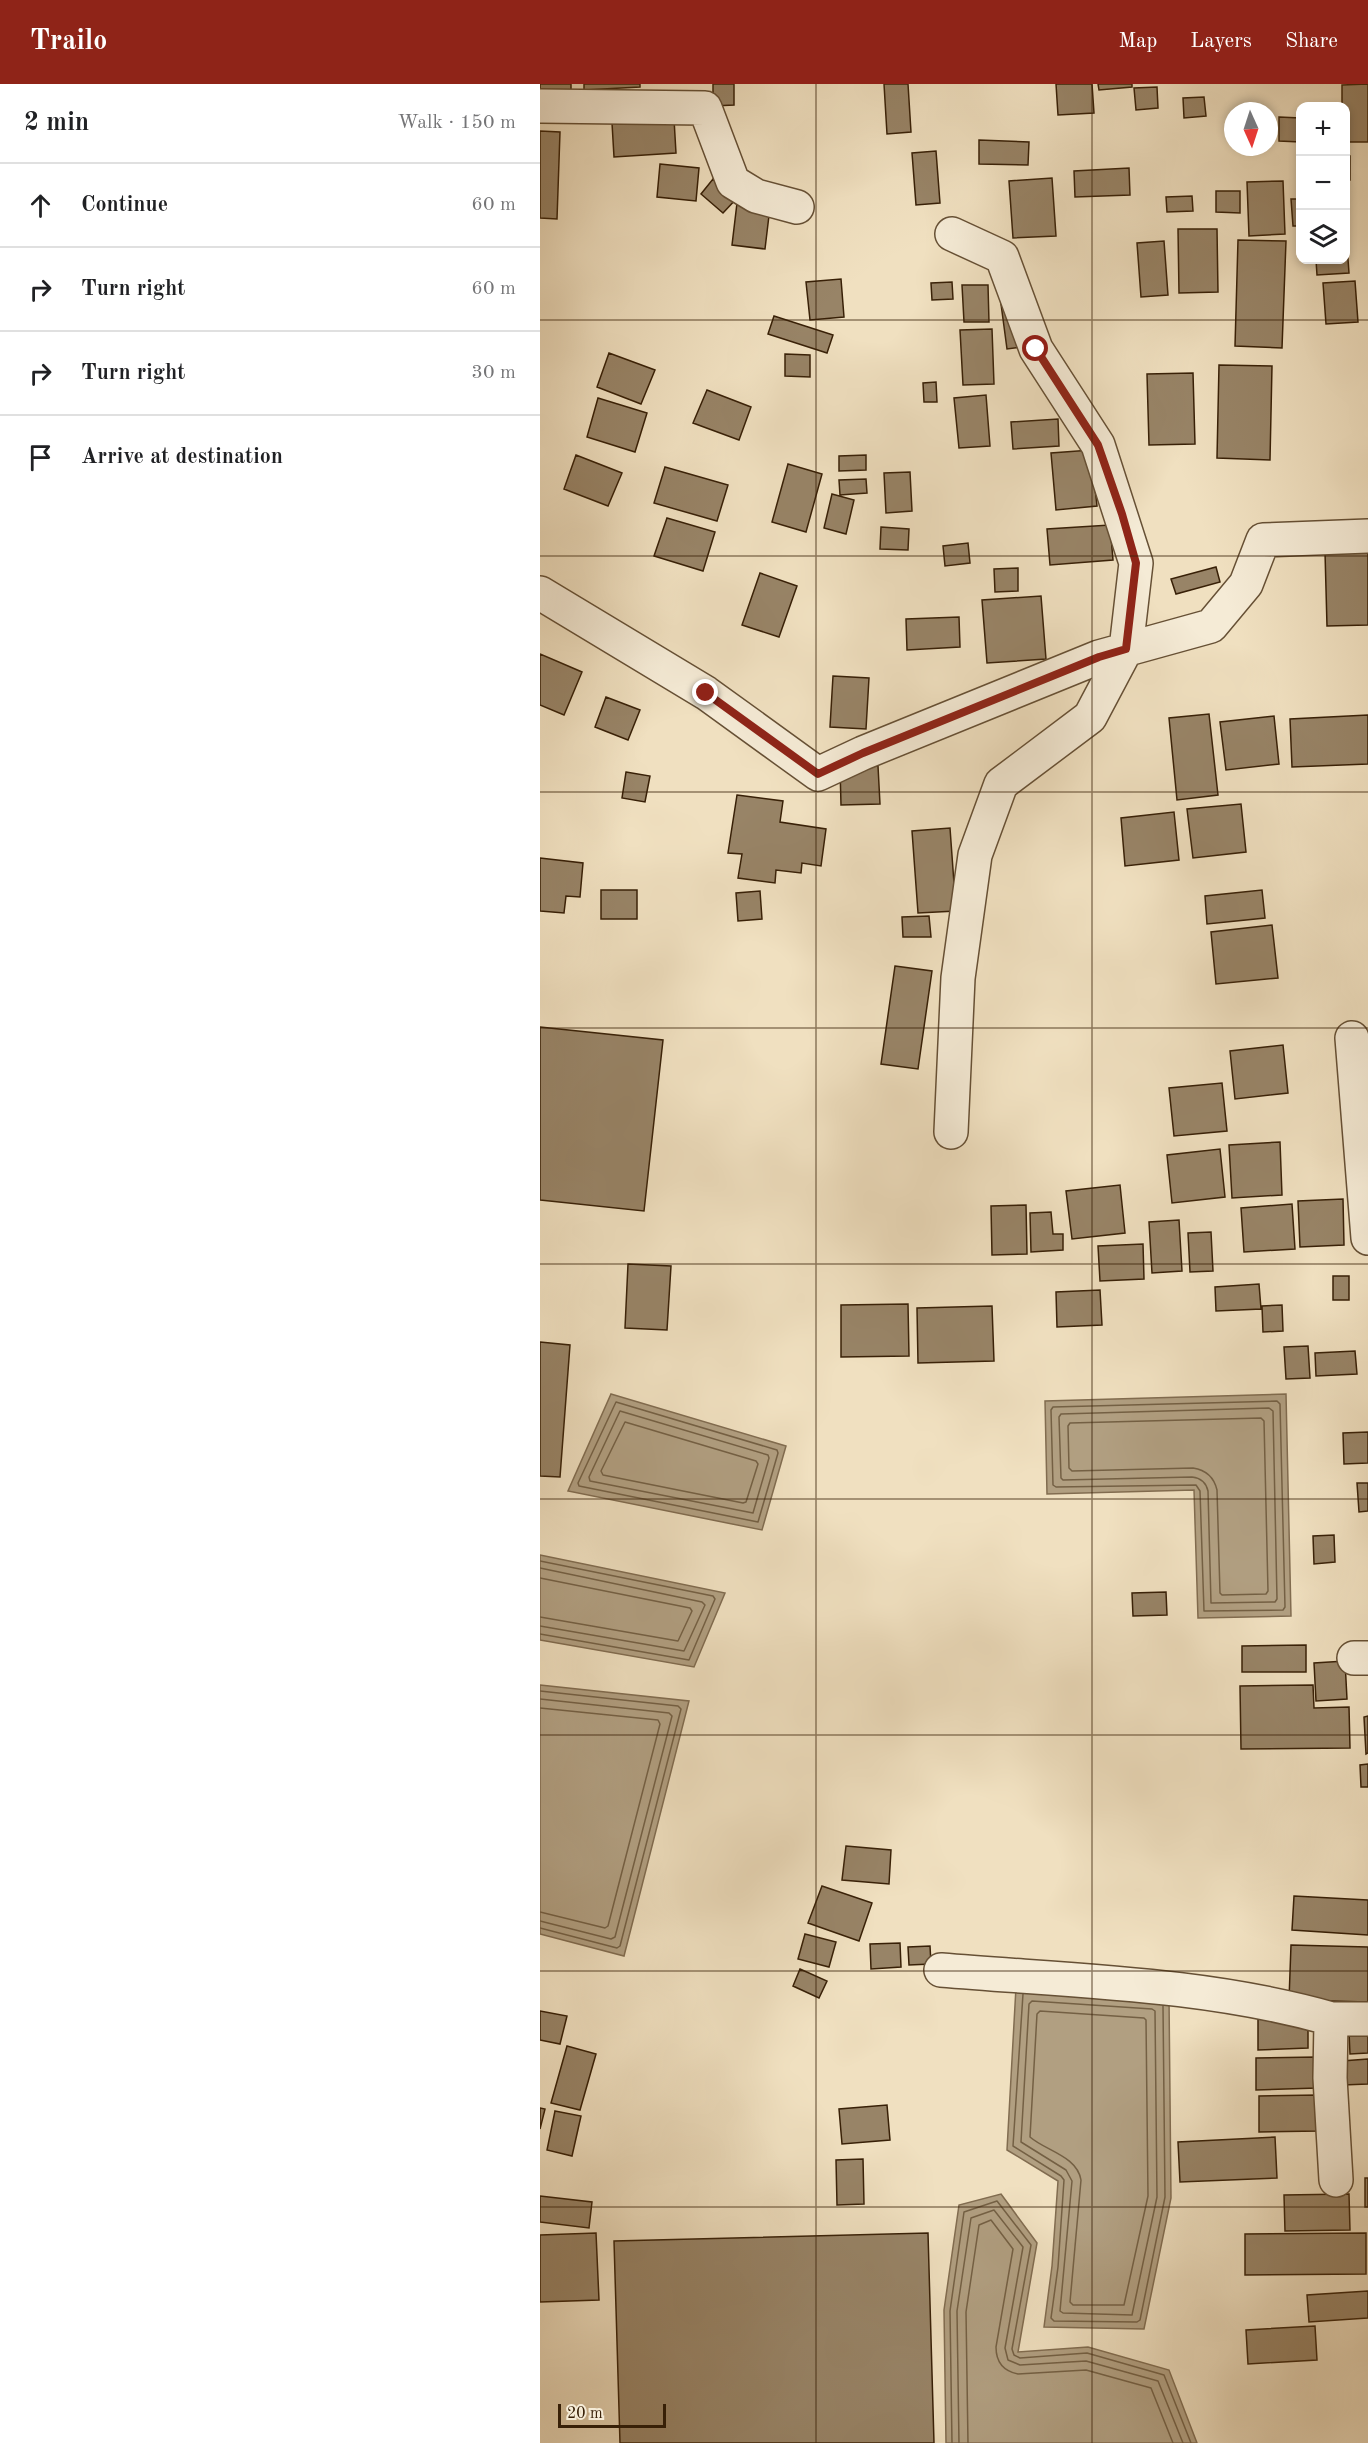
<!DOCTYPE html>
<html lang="en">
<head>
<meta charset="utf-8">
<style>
  :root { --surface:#fff; --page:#f6f6f6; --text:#202124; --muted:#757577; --line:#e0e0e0; --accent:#8f2418 }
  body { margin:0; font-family:"Old Standard TT",serif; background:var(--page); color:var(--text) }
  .controls { position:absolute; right:18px; top:18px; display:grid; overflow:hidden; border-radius:12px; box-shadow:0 3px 9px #0003 }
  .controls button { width:54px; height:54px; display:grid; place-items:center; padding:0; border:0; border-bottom:2px solid var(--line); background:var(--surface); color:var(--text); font:30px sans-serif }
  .compass { position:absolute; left:684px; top:18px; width:54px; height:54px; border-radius:50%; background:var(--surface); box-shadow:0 3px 9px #0003; rotate:177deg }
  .scale { position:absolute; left:18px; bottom:15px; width:108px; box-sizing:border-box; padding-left:6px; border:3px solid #382007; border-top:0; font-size:16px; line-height:21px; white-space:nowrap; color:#382007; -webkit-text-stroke:4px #f5ebd6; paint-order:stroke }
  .stop { position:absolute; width:18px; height:18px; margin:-14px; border:4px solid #8f2418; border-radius:50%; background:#fff }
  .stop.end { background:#8f2418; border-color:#fff; box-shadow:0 2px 6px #0008 }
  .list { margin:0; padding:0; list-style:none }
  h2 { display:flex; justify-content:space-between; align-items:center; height:78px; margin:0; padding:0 24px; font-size:26px }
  h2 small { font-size:20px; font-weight:400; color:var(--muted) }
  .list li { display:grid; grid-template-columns:39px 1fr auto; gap:18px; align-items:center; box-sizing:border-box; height:84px; padding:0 24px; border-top:2px solid var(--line) }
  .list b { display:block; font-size:22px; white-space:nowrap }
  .list em { font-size:20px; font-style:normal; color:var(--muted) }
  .icon { flex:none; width:33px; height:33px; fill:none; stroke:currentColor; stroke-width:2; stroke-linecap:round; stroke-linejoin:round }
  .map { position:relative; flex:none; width:828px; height:2359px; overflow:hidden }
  header { display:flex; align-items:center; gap:36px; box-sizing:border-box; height:84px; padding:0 30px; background:var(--accent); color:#fff }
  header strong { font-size:28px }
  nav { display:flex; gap:33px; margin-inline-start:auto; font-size:21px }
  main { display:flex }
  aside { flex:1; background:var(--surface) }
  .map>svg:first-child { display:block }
</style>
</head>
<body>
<header>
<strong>Trailo</strong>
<nav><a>Map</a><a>Layers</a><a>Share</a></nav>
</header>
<main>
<aside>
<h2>2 min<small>Walk · 150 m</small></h2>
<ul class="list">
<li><svg class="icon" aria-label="ahead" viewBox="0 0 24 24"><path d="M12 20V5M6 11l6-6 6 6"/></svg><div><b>Continue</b></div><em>60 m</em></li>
<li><svg class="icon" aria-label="right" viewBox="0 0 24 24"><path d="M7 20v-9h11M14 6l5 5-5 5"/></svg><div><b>Turn right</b></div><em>60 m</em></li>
<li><svg class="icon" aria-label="right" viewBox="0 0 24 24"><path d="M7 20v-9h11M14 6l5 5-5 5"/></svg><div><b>Turn right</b></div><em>30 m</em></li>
<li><svg class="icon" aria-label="arrive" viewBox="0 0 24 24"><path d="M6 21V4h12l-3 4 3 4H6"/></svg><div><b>Arrive at destination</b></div></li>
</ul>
</aside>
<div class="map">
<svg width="828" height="2359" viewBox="0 0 828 2359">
  <rect width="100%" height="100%" fill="#f0e0c0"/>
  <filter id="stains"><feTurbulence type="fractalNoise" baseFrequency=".00333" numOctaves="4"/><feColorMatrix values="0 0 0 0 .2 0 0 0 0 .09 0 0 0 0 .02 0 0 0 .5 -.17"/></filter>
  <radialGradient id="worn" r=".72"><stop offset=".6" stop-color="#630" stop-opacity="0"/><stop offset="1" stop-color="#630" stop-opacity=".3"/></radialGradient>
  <!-- water -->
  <path fill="#b19f81" stroke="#816c50" stroke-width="1.5" d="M71,1310L246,1362L222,1446L28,1407Z
    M746,1310L751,1532L658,1534L654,1406L507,1410L505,1317Z
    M0,1471L185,1509L154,1583L0,1556Z
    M0,1601L149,1617L84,1872L0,1850Z
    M476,1903L629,1913L631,2114L604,2245L504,2243L512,2182L518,2097L467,2066Z
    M461,2110L497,2159L478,2268L548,2263L629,2286L657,2359H406L404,2226L419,2121Z"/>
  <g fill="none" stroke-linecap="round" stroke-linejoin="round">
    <!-- shore -->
    <path stroke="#746044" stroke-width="1.5" d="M737,1317L740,1320L745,1523L743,1526L664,1527L660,1407L656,1401L516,1403L513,1401L511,1326L513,1323Z
      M76,1318L237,1366L238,1369L218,1438L39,1402L38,1399Z
      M729,1324L733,1327L737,1515L735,1518L671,1519L668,1407C666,1398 661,1394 652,1393L523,1396L521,1394L519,1333L521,1330Z
      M80,1327L228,1371L229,1374L213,1429L50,1397L49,1393Z
      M721,1334L724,1337L728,1507L726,1510L682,1511L680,1509L677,1406C674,1393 666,1386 653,1384L532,1387L529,1384L528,1342L530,1339Z
      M85,1338L216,1377L218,1380L206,1418L203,1419L63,1391L61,1387Z
      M0,1477L173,1512L175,1515L149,1576L0,1550
      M0,1484L162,1518L165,1521L144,1567L0,1542
      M0,1494L150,1524L152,1527L138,1557L0,1533
      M0,1607L138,1622L141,1625L80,1862L77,1864L0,1844
      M0,1615L129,1629L132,1632L75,1853L71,1855L0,1837
      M0,1624L118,1636L120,1640L68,1842L65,1844L0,1828
      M483,1910L473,2062L521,2092L524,2096L518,2183L511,2234L514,2237L597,2238L600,2236L625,2113L623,1922
      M492,1917L612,1925L615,1927L617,2113L592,2231L523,2229L520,2227L532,2097L526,2086L481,2058L489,1920Z
      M500,1927L604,1934L606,1936L608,2112L584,2221H533L530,2218L541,2096C537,2072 506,2067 490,2053L497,1930Z
      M412,2359L410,2227L424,2128L457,2117L491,2161L472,2265L474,2271L480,2274L547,2269L624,2291L651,2359
      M419,2359L417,2227L431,2134L454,2126L483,2163L465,2264L468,2276L480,2281L546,2277L618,2297L643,2359
      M428,2359L426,2228L439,2141L451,2136L473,2165L456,2263C456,2278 463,2287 478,2290L546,2286L611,2304L633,2359"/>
  </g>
  <!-- building -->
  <path fill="#988467" stroke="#382007" stroke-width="1.5" d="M0,0H31V11H0Z
    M44,0H100V3L44,6Z
    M173,0H194V21L173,22Z
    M344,0H368L371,48L347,50Z
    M516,0H552L554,29L518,31Z
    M558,0H592V3L559,6Z
    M828,0V58H806V22H802V1Z
    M617,3L618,24L596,26L594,4Z
    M664,13L666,32L644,34L643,14Z
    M739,33L760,34V58L739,57Z
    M134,35L136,69L74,73L72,39Z
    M0,47L20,48L17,135L0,134Z
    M439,56L489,58L488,81L439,80Z
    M396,67L400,119L376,121L372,69Z
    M806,72H810V96H806Z
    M120,80L159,84L156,117L117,113Z
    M589,84L590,111L535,113L534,87Z
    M512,94L516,152L473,154L469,97Z
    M173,95L197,114L183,129L161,110Z
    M743,97L745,150L709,152L707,98Z
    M676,107H700V129L676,128Z
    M652,112L653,127L627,128L626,113Z
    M751,115H760V142H753Z
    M197,119L230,123L225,165L192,161Z
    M638,145H677L678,208L639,209Z
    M806,148L809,189L777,191L776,176H806Z
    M698,156L746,157L742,264L695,262Z
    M624,157L628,211L601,213L597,159Z
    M301,195L304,233L270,236L266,198Z
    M815,197L818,238L786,240L783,199Z
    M412,198L413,215L392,216L391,199Z
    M422,201H448L449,238H424Z
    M475,218L482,263L467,265L461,220Z
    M234,232L293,251L287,269L228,250Z
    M452,245L454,300L423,301L420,246Z
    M69,269L115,286L101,320L57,303Z
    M245,270L270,271V293L245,292Z
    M679,281L732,282L730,376L677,374Z
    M653,289L655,360L609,361L607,290Z
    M396,298L397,318H384L383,299Z
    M167,306L211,323L199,356L153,339Z
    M446,311L450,362L419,364L414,314Z
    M58,314L107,329L95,368L47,353Z
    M518,335L519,362L473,365L471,338Z
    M551,366L557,422L516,426L511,369Z
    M36,371L82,389L68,422L24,405Z
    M326,371V386L299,387V372Z
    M248,380L282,390L266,448L232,438Z
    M125,383L188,401L177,437L114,419Z
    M370,388L372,427L346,429L344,389Z
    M326,395L327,409L300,411L299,396Z
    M292,410L314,416L306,450L284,444Z
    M127,434L175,448L163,487L114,472Z
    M570,441L573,476L510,481L507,445Z
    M341,443L369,445L368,466L340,465Z
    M428,459L430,479L405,482L403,462Z
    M828,466V541L787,542L785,468Z
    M676,483L680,498L636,510L631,495Z
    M478,484V507L455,508L454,485Z
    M220,489L257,502L239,553L202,541Z
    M501,512L506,575L447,579L442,516Z
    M419,533L420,563L367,566L366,535Z
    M0,570L42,588L24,631L0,621Z
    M293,592L329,594L326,645L290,643Z
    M66,613L100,626L88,656L55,643Z
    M669,630L678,711L637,716L629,634Z
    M828,631V680L752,683L750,635Z
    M734,632L739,680L686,686L680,638Z
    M338,682L340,720L301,721L300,683Z
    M86,688L110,692L105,718L82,714Z
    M197,711L243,717L240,738L286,745L281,782L262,779L261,789L236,786L235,799L198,794L202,770L188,769Z
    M701,720L706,768L653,774L647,725Z
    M634,728L639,776L585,782L581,734Z
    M410,744L416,827L378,829L372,747Z
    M0,774L43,779L40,813L26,812L24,829L0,827Z
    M61,806H97V835H61Z
    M722,806L725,834L667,840L665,812Z
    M220,807L222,835L198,837L196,809Z
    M389,832L391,853H363L362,833Z
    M732,841L738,894L676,900L671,848Z
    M355,882L392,887L378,985L341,980Z
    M0,943L123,956L104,1127L0,1116Z
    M743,961L748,1009L695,1015L690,967Z
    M682,999L687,1047L634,1052L629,1004Z
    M740,1058L742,1111L692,1114L689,1061Z
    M680,1065L685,1113L632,1119L627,1071Z
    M580,1101L585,1149L532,1155L526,1107Z
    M803,1115L804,1161L760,1163L758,1117Z
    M752,1120L755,1165L704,1168L701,1124Z
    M486,1121L487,1170L452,1171L451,1122Z
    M511,1128L513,1150H523V1166L491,1168L490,1129Z
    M639,1136L642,1187L612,1189L609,1138Z
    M671,1148L673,1187L650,1188L648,1149Z
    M603,1160L604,1195L560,1197L558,1162Z
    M88,1180L131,1182L127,1246L85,1244Z
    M793,1192H809V1216H793Z
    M719,1200L721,1225L676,1227L675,1203Z
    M560,1206L562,1241L517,1243L516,1208Z
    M368,1220L369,1272L301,1273V1221Z
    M742,1221L743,1247L723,1248L722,1222Z
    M452,1222L454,1277L378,1279L377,1224Z
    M0,1258L30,1261L20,1393L0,1392Z
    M768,1262L770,1294L746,1295L744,1263Z
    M815,1267L817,1290L776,1292L775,1269Z
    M828,1348V1379L804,1380L803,1349Z
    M817,1399H828V1427L819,1428Z
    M794,1451L795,1478L774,1480L773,1452Z
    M626,1508L627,1531L593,1532L592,1509Z
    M766,1561V1588H702V1562Z
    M805,1577L807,1615L776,1617L774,1579Z
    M773,1601L774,1624L809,1623L810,1664L701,1665L700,1602Z
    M828,1632V1669L826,1670L824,1633Z
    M828,1680V1703H821L820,1681Z
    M306,1762L351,1766L349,1800L302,1796Z
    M282,1802L332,1819L319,1857L268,1839Z
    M754,1812L828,1816V1851L752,1846Z
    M265,1850L296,1858L289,1883L258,1875Z
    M360,1859L361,1883L331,1885L330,1860Z
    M751,1861L828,1863V1918L749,1916Z
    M390,1862L391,1880L369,1881L368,1863Z
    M260,1885L287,1897L279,1914L253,1902Z
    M0,1927L27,1932L20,1960L0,1956Z
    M768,1932V1964L718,1966V1934Z
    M828,1947V1969L810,1970L809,1948Z
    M27,1962L56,1970L40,2026L11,2019Z
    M777,1973V2004L716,2006V1974Z
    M828,1975V2000L803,2001L802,1977Z
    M778,2011L779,2047L719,2048V2012Z
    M347,2021L350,2056L302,2060L299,2025Z
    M0,2024L5,2025L0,2045Z
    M15,2027L41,2032L32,2072L7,2066Z
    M735,2053L737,2094L640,2098L638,2058Z
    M323,2075L324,2120L297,2121L296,2076Z
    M825,2094H828V2123H825Z
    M809,2110L810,2146L745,2147L744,2111Z
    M0,2112L52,2118L49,2144L0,2138Z
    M56,2149L59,2216L0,2218V2151Z
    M388,2149L394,2359H80L74,2157Z
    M826,2149V2190L705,2191V2150Z
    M828,2207V2234L769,2238L767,2211Z
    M775,2242L777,2276L708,2280L706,2246Z"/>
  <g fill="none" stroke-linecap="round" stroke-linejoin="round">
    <!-- minor casing -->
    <g stroke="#665035" stroke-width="36">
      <path id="minor" d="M0,22L165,24L193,98L216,112L257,123
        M0,509L166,609L278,690L323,669L559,573L671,542L706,500L723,456L828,452
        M812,954L828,1154
        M411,1048L418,894L435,771L461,700L550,633L586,565L596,479L558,361L496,265L462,173L412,150
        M814,1574H828
        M401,1886C531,1897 666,1899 792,1935
        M796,2096L790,1994L791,1937L792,1935H828"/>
    </g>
    <!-- minor -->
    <use href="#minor" stroke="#f5ebd6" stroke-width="33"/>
  </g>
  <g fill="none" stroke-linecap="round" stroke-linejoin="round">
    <!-- route -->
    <path stroke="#8f2418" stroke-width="8" d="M166,609L278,690L323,669L559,573L586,565L596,479L582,430L558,361L496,265"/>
  </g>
  <!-- grid -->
  <path fill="none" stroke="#382007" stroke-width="1.5" stroke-opacity="0.55" d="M276,0V2359M552,0V2359M0,236H828M0,472H828M0,708H828M0,944H828M0,1180H828M0,1415H828M0,1651H828M0,1887H828M0,2123H828"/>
  <rect width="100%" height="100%" filter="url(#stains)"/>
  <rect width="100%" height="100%" fill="url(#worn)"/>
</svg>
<div class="controls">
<button>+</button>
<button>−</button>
<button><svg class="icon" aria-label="layers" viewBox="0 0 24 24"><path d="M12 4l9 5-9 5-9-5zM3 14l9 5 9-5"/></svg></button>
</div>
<svg class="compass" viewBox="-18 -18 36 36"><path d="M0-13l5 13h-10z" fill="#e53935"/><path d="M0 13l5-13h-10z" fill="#757577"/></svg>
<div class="scale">20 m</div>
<div class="stop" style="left:496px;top:265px"></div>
<div class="stop end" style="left:166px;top:609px"></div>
</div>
</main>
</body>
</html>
